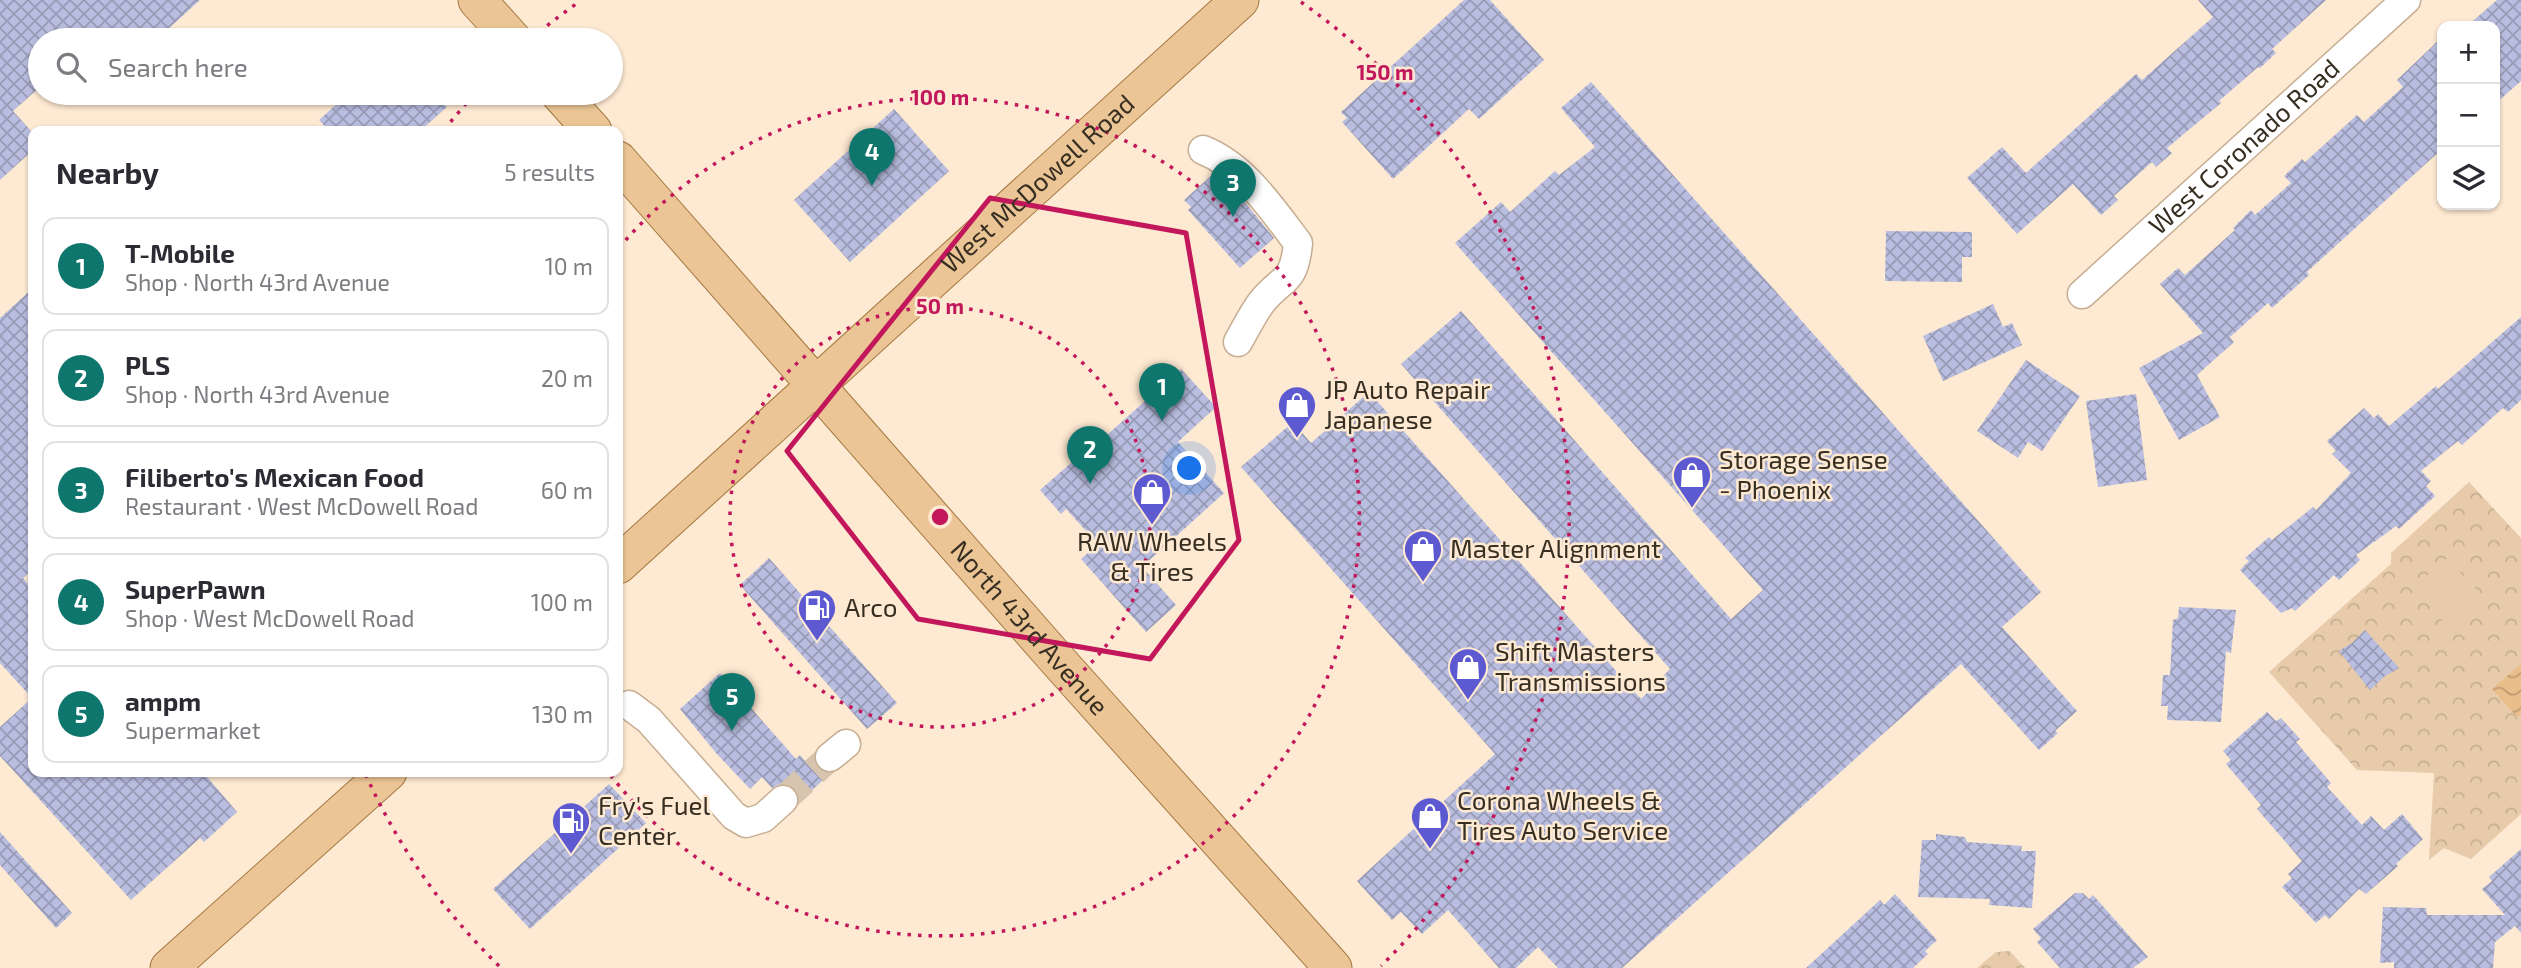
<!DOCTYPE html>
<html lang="en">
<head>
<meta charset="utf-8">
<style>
  :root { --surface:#fff; --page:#f2f2f3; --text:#2b2b33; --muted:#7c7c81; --line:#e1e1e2; --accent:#0f766e }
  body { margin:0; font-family:"Exo 2",sans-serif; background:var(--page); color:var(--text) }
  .controls { position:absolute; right:21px; top:21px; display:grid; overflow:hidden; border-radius:14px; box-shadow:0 2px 5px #0004 }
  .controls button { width:63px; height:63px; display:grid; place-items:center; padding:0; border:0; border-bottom:2px solid var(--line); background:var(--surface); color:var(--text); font:35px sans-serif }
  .you { position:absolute; left:1190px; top:469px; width:24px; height:24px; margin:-18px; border:5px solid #fff; border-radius:50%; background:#1a73e8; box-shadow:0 0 0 10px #1a73e833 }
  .badge { display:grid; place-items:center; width:46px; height:46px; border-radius:50%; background:var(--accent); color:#fff; font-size:23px; font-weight:700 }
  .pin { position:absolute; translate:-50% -58px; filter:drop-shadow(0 2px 4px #0008) }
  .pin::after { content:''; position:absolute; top:37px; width:24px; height:21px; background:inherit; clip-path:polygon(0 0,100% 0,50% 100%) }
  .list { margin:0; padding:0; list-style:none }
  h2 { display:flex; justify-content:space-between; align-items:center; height:91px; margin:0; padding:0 28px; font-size:30px }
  h2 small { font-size:23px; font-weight:400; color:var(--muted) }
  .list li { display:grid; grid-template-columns:46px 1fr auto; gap:21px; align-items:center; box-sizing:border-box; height:98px; margin:0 14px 14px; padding:0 14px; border:2px solid var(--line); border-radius:14px }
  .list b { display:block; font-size:26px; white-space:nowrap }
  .list p { margin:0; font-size:23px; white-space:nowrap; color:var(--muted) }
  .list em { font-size:23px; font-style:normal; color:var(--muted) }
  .icon { flex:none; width:38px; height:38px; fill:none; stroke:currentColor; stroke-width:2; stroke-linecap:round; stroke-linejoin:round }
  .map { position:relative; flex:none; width:2521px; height:968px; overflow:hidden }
  .search { position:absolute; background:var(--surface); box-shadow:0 2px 5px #0004; left:28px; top:28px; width:595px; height:77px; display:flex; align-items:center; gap:18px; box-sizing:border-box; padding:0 24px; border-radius:38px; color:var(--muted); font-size:26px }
  .panel { position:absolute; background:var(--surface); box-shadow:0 2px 5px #0004; left:28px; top:126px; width:595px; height:651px; border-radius:14px }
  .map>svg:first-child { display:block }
</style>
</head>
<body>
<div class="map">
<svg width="2521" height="968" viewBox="0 0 2521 968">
  <defs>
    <pattern id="forest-crowns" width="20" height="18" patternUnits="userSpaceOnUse" patternTransform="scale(1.75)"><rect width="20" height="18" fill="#e7cbaa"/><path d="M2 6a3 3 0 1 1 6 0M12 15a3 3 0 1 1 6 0" fill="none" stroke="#c7af92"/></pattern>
    <pattern id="water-waves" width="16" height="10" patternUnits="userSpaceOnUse" patternTransform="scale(1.75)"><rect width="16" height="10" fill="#eabe8a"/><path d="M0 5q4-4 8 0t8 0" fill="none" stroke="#bf9b70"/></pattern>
    <pattern id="building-cross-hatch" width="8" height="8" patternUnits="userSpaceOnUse" patternTransform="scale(1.75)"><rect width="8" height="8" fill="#b9bee0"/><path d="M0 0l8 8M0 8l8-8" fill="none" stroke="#979bb5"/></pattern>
  </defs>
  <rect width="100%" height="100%" fill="#fee9d2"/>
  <!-- forest -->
  <path fill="url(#forest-crowns)" d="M2469,482L2521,538V814L2471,859L2444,848L2429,860L2434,773L2357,770L2269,672L2391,564V553Z
    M2010,951L2025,968H1977L1996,952Z"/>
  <!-- pitch -->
  <path fill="#e7cbaa" d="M2447,558L2484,598L2450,629L2413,588Z"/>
  <!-- water -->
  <path fill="url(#water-waves)" d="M2521,664V714L2517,717L2492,689Z"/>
  <!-- building -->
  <path fill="url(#building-cross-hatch)" d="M0,0H200L156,40H40V87L13,111L33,133V150L0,180Z
    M1464,0H1490L1544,60L1479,119L1469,109L1393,179L1342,122L1347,118L1341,112Z
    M2198,0H2326L2272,49L2276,53L2260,68L2258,67L2219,101L2221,103L2167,148L2172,153L2156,167L2152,162L2114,196L2118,200L2101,215L2073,184L2017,234L1967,178L2002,147L2026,173L2136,74L2142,80L2213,17Z
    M2497,0H2521V81L2495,104V26H2467Z
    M2442,37V149L2307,272L2309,275L2272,308L2268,303L2230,337L2234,342L2197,375L2220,417L2179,440L2139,368L2203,333L2160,284L2178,268L2185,275L2235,230L2233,228L2251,210L2255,215L2291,183L2284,176L2302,159L2305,162L2357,115L2364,122L2403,87L2397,80Z
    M1591,82L2041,592L2002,627L2077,711L2055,731L2058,733L2039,750L1961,664L1622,968H1558L1538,947L1516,968H1499L1448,910L1422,934L1401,912L1392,920L1357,881L1495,754L1241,467L1293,422L1311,443L1369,392L1641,699L1670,669L1401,364L1461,311L1731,619L1763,590L1455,243L1501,202L1510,212L1555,171L1559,175L1595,147L1561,108Z
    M349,93H434L447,107L420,131H329L319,120Z
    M894,109L949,171L850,262L794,200Z
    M1213,174L1244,201L1274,238L1240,268L1188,210L1191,207L1184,200Z
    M1886,231L1972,232V257H1962V282L1885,281Z
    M33,288V569L23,578L33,590V772H203L237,812L204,842L200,838L131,900L0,756V727L32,698L0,663V318Z
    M1993,304L2003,327L2012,323L2022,345L1943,381L1923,336Z
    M2521,317V400L2508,412L2503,408L2462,445L2458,441L2421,471L2431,481L2426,486L2435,496L2399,529L2396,526L2356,555L2360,560L2339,580L2334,575L2295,611L2292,608L2281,613L2240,570L2249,561L2245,558L2269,537L2272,540L2313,507L2316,510L2351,473L2332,454L2336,451L2327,441L2364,408L2374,418L2378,414L2389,426L2436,386L2438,389Z
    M2026,360L2080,396L2042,451L2028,442L2018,458L1977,431Z
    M1181,369L1216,407L1178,442L1224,493L1142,567L1176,605L1146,632L1081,559L1098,544L1066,509L1061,514L1040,490L1096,441L1098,443Z
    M2136,394L2147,480L2098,487L2086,401Z
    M769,558L897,703L867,729L740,585Z
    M2179,607L2236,610L2231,653L2226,651L2221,722L2167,720L2168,706H2161L2163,675H2170L2173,620L2178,618Z
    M2365,630L2399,668L2385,676L2370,690L2339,651L2352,643Z
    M720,673L796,759L800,755L806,762L814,756L818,768L823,772L831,773L799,802L795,788L789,784H780L772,788L762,777L750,789L716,753L680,709Z
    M2267,712L2276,721L2281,718L2300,739L2296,742L2331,783L2327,787L2362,825L2371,816L2384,830L2402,814L2423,839L2396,864L2398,866L2366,894L2359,889L2329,919L2325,915L2316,923L2282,887L2292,878L2288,874L2302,861L2257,809L2261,805L2226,764L2231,760L2223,751Z
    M609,784L646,823L530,929L493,889Z
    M0,832L72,913L56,928L0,865Z
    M1936,834L1965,837L1967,842L2022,846L2021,851H2036L2032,908L1989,905L1990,899L1918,897L1922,840H1936Z
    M2521,849V933L2515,926L2495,942L2493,968H2394V962L2380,963L2383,907L2426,908L2427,915H2505L2482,889L2492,881L2489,877Z
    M2075,893H2083L2089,899L2093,895L2148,957L2133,968H2060L2037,942L2041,938L2033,929Z
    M1895,894L1937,940L1925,951L1928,954L1913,968H1806L1880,900L1884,905Z"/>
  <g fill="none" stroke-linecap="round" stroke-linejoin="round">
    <!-- minor-tunnel -->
    <path stroke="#d6c4af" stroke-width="28" stroke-dasharray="28 14" stroke-linecap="butt" d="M783,800L830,757"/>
    <!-- minor casing -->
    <g stroke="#c7ae92" stroke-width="31">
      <g id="minor">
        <path d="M1203,150C1244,166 1272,209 1298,243C1294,285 1282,276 1261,303C1252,315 1245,330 1238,342"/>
        <path id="s1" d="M2082,294L2406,0"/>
        <path d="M629,705L649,720L734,816L746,823L763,818L783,800"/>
        <path d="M830,757L846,744"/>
      </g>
    </g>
    <!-- major casing -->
    <g stroke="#a37840" stroke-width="39">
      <g id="major">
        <path d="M477,0L513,40"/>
        <path d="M559,93L593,131"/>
        <path id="s2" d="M618,160L1052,654L1333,968"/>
        <path id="s3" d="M618,565L1240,0"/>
        <path d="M169,968L388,772"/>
      </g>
    </g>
    <!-- minor -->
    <use href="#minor" stroke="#fff" stroke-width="28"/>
    <!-- major -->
    <use href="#major" stroke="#ebc595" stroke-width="37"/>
  </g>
  <!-- marked area -->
  <path fill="none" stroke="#c2185b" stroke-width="5" stroke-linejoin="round" d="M990,198L1186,233L1239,540L1150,659L918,619L787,451Z"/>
  <!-- distance rings -->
  <g fill="none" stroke="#c2185b" stroke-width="3.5" stroke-dasharray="3.5 7">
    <circle cx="940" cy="517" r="210"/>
    <path d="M619 248A419 419 0 1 1 608 772"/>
    <path d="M499 966A629 629 0 0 1 365 773M444 130A629 629 0 0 1 473 96M531 39A629 629 0 0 1 579 2M1301 2A629 629 0 0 1 1381 966"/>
  </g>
  <!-- icons -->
  <defs>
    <g id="shop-pin" transform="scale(2.0125)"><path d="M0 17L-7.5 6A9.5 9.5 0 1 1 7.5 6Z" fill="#5c59d1" stroke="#fee9d2"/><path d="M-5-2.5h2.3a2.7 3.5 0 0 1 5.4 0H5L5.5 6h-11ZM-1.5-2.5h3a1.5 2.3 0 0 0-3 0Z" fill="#fff"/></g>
    <g id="fuel-pin" transform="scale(2.0125)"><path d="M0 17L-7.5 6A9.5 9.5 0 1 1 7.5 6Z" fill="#5c59d1" stroke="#fee9d2"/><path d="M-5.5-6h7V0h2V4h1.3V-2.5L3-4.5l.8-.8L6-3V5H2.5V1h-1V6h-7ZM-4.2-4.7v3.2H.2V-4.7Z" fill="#fff"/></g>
  </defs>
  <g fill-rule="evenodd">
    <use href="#shop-pin" x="1297" y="405"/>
    <use href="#shop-pin" x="1692" y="475"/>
    <use href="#shop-pin" x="1152" y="492"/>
    <use href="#shop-pin" x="1423" y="549"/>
    <use href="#fuel-pin" x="817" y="608"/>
    <use href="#shop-pin" x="1468" y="667"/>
    <use href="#shop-pin" x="1430" y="816"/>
    <use href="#fuel-pin" x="571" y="821"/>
  </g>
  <g text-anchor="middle" stroke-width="5" stroke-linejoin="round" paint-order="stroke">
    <!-- street labels -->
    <g font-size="26" fill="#382f23" stroke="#fee9d2">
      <text dy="9" stroke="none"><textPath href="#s1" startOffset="219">West Coronado Road</textPath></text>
      <text dy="9" stroke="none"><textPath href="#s3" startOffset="567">West McDowell Road</textPath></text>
      <text dy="9" stroke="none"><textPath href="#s2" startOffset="623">North 43rd Avenue</textPath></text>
    </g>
    <!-- poi labels -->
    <g font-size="26" fill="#382f23" stroke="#fee9d2" text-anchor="start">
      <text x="1324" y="399">JP Auto Repair<tspan x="1324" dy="30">Japanese</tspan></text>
      <text x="1719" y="469">Storage Sense<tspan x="1719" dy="30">- Phoenix</tspan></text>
      <text x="1152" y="551" text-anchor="middle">RAW Wheels<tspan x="1152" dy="30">&amp; Tires</tspan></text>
      <text x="1450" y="558">Master Alignment</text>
      <text x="844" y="617">Arco</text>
      <text x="1495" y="661">Shift Masters<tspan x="1495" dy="30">Transmissions</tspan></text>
      <text x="1457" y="810">Corona Wheels &amp;<tspan x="1457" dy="30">Tires Auto Service</tspan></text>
      <text x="598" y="815">Fry's Fuel<tspan x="598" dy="30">Center</tspan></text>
    </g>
  </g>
  <circle cx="940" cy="517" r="10" fill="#c2185b" stroke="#fee9d2" stroke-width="3.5"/>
  <g font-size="21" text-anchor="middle" font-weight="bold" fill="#c2185b" stroke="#fee9d2" stroke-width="5" stroke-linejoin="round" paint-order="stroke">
    <text x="1385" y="80">150 m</text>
    <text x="940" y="105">100 m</text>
    <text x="940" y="314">50 m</text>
  </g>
</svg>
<div class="controls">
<button>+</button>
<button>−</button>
<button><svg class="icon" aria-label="layers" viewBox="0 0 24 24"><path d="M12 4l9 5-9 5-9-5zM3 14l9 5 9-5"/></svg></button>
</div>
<div class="you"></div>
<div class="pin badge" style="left:1162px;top:421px">1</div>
<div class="pin badge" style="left:1090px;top:484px">2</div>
<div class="pin badge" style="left:1233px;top:217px">3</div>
<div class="pin badge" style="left:872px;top:186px">4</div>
<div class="pin badge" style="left:732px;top:731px">5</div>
<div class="search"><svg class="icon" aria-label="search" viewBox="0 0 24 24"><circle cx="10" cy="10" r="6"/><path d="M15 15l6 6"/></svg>Search here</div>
<section class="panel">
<h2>Nearby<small>5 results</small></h2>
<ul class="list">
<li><span class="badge">1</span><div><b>T-Mobile</b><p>Shop · North 43rd Avenue</p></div><em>10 m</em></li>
<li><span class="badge">2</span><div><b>PLS</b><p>Shop · North 43rd Avenue</p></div><em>20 m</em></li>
<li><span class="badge">3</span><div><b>Filiberto's Mexican Food</b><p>Restaurant · West McDowell Road</p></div><em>60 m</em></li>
<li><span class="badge">4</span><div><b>SuperPawn</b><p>Shop · West McDowell Road</p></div><em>100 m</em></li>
<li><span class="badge">5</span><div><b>ampm</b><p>Supermarket</p></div><em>130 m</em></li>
</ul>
</section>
</div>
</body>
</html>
